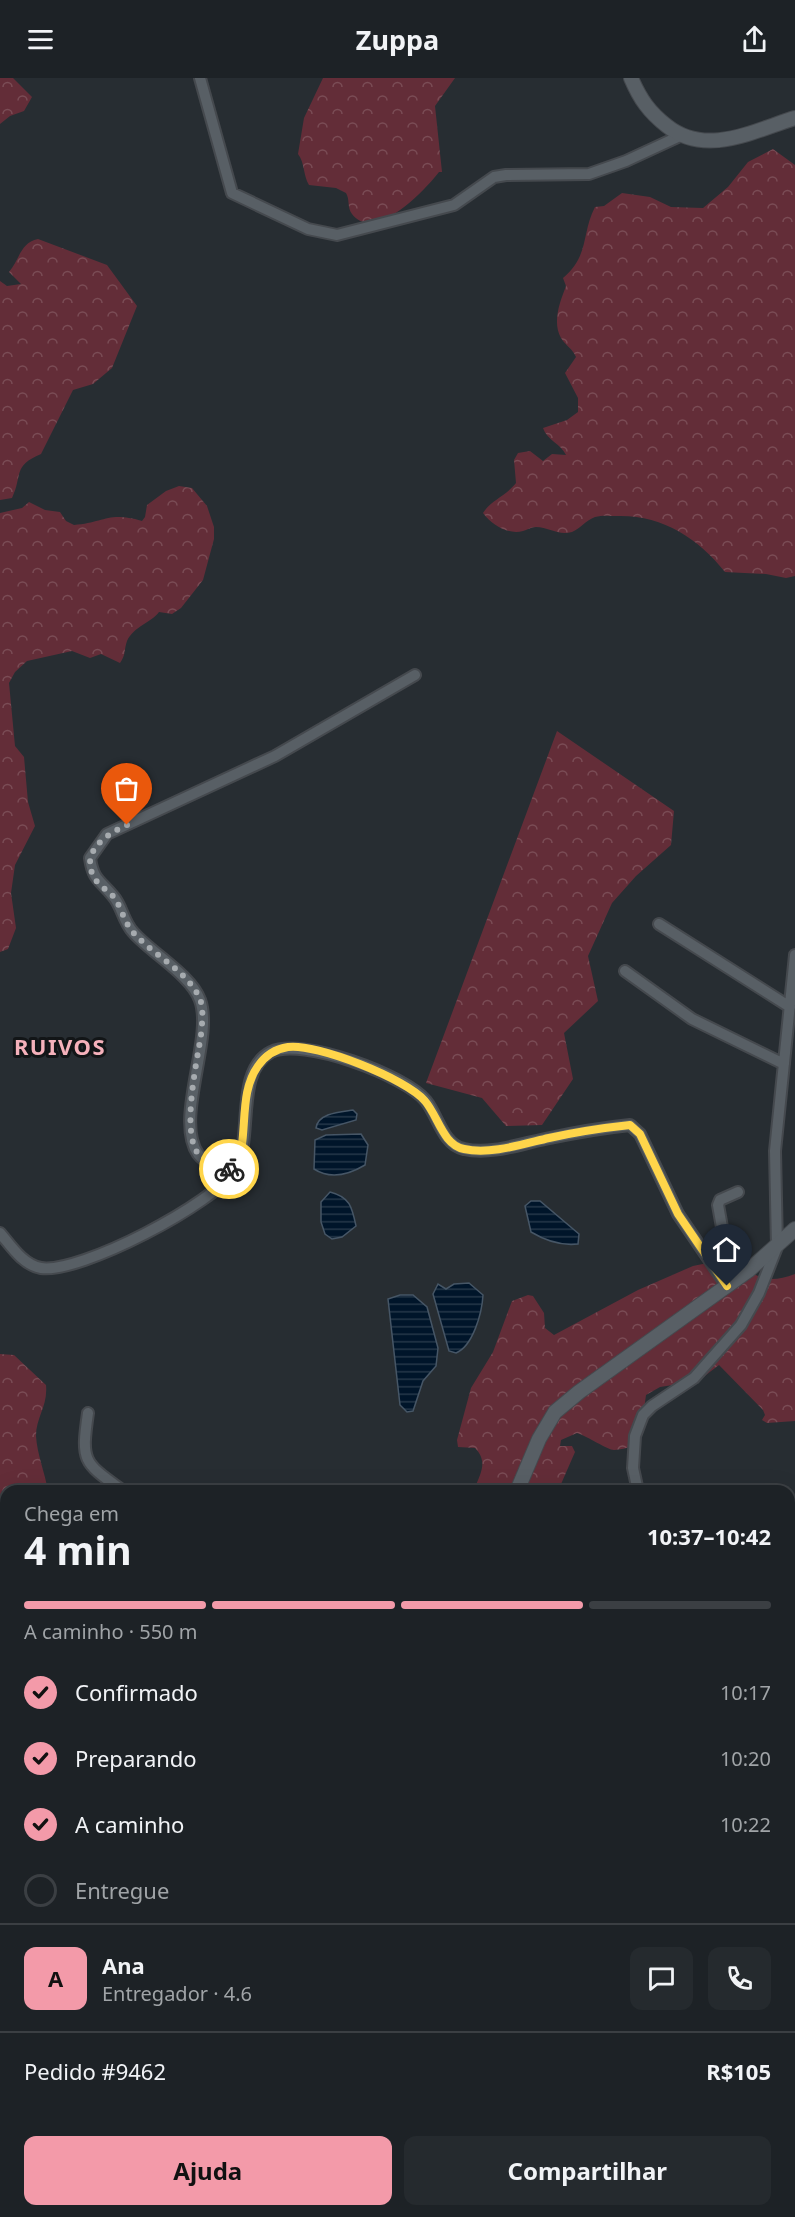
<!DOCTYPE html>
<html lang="pt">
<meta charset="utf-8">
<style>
body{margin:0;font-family:"Noto Sans",sans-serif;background:#252a2e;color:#f1f3f6;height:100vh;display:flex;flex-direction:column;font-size:22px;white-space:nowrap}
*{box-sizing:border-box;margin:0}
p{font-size:20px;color:#a0a4a7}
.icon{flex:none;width:33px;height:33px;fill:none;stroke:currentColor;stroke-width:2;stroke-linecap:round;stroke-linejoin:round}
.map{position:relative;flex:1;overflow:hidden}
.panel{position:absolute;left:0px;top:1407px;width:795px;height:732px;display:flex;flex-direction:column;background:#1d2226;border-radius:18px 18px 0 0;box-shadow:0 6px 24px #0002,0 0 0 2px #3b3f43}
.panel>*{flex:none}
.pin{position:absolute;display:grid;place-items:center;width:51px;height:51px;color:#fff;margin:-62px -26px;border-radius:50% 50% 50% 0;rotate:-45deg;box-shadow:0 0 6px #0007}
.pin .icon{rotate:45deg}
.courier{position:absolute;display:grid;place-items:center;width:60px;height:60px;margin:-30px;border:4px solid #ffd54a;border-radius:50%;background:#fff;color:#222;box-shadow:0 2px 8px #0007}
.summary em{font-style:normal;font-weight:700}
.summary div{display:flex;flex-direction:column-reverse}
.summary{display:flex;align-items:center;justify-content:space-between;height:102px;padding:0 24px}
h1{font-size:39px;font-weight:700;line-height:45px}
.bar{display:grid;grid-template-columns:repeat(4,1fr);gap:9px 6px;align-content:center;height:72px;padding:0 24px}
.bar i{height:8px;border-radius:4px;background:#3b3f43}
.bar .on{background:#f39aa9}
.bar p{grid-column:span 4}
.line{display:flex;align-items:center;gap:15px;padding:0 24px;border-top:2px solid #3b3f43}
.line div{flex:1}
.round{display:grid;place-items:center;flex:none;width:63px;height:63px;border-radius:12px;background:#252a2e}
ol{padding:0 24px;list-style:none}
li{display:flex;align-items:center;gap:18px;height:66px}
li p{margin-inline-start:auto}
li .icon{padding:6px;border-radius:50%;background:#f39aa9;color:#111;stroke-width:4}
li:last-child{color:#a0a4a7}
li i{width:33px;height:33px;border:3px solid #3b3f43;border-radius:50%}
.primary-button{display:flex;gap:12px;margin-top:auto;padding:12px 24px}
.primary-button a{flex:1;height:69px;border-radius:12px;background:#f39aa9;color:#111;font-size:24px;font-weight:700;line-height:69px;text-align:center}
.primary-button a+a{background:#252a2e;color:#f1f3f6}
header{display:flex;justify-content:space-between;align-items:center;height:78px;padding:0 24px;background:#1d2226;font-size:27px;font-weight:700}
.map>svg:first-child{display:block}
.forest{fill:url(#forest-crowns)}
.water{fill:url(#water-rules);stroke:#465666;stroke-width:1.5}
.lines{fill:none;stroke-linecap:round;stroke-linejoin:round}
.minor-casing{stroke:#45494e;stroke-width:14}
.tertiary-casing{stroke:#45494e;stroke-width:16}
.minor{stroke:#585f65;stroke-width:10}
.tertiary{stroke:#585f65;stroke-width:14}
.done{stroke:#a6abaf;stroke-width:6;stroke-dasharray:0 10.8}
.route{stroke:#ffd54a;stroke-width:8}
.labels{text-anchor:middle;stroke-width:6;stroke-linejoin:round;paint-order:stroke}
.district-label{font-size:22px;font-weight:bold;letter-spacing:1.5px;fill:#f5b1bb;stroke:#121517}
</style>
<header><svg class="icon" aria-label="menu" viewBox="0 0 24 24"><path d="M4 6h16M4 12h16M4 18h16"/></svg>Zuppa<svg class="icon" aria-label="share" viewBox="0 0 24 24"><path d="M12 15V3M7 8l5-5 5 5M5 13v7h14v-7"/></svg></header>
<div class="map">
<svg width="795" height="2139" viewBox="0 0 795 2139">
<defs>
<pattern id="forest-crowns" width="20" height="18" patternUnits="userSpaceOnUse" patternTransform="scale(1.5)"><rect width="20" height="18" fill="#632d38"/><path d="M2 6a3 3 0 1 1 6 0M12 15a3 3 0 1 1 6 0" fill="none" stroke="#7a4c55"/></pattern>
<pattern id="water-rules" width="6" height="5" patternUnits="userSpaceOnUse" patternTransform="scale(1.5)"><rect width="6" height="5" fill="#00152a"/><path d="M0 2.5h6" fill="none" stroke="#253749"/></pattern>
</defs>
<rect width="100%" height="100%" fill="#272d32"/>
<path class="forest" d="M0,0H13L32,19L24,33L10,38L0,46Z
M323,0H455L435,28L442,94H439C426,111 375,166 352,136C347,130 350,121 346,115L336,110L309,107C303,97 305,85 298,76L304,40Z
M773,71L795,87V498L786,500L766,496L725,494C698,460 662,437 618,438C611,438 602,437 595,439C586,442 580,451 572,454C558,458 549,449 536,449C531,449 527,452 523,453C508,457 492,447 483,435C491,422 506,418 516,405L514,382L518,375L530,373L543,383L552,376L566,377C561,366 547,362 543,350L567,342L578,334V320L565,295L576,279C573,271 565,267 561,260C552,244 560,224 566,208L563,200C590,177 581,156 595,129L604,128L622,115L650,119L671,129L703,130L728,109L748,84Z
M38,161L107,187L137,228L112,290L93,306L73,312L41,376C12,388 23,397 12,420L0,422V203L7,208L21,206L9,194C20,181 20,165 38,161Z
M179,408L192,410L207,428L214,449V461L203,502L181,530L172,536L159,534C151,545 134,548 127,563C124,571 126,577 120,585L101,576L90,580L72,573L27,583L15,594L9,605L15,668L24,679L28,724L35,748L15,787L11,815L16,850L8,871L0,874V435L22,430L29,424L45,432L60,434L66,443L74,447C104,445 108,433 142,443L145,439L147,427L166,413Z
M557,653L674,733L671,767L636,798L612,825L588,878L598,923L564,955L573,1001L542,1047L506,1048L482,1020L426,1005Z
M732,1180C755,1199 766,1207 795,1196V1343L767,1345L762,1342L765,1337L763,1332L719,1287L698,1303L660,1309L646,1317L639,1367C631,1368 622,1372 614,1372C608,1372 587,1358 577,1355L561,1362L560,1368H572L575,1374L558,1413H483L476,1407C482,1393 487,1382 475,1370L458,1369L457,1362L471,1310L493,1274L512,1223L528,1217L533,1218L544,1235L545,1250L554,1257L638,1212L693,1188Z
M0,1276L14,1277L46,1307C48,1328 36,1339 36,1358C37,1376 45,1395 48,1413H6V2133H386L383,2139H0Z
M513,2133H599L608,2139H508Z"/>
<path class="water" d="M353,1032L357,1036L356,1042L322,1052L316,1050C318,1035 340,1034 353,1032Z
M361,1056L368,1067L365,1087C350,1096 331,1102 314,1091L315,1062L326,1057Z
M330,1114C350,1119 352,1129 356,1148L342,1159L332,1161L325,1156L321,1144V1124Z
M531,1123H540L579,1156L578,1166C561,1168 546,1163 531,1154L525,1128Z
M469,1205L483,1217C482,1235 473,1268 456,1275L449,1273L433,1216L438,1206L446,1211L454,1206Z
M400,1217H413L427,1229L438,1270L436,1288L423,1303L413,1333L407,1334L400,1327L388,1221Z"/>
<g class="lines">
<g class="minor-casing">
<path id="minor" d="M200,0L232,115L308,151L337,157L454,127L494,99L506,97L589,96L626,83L680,58
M659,846L790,929
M625,893L692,941L784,986
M235,1093C223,1090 206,1087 198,1076C174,1041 214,960 200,922C191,897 150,874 133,854C123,843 122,828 113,818C100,802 93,802 90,780L107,756L275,678L415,597
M0,1155C11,1168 23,1187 41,1190C80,1196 215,1125 235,1092C254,1061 234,993 271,974C302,959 405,997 426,1023C438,1038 443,1067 464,1071C490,1077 520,1066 545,1061C573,1055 601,1050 630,1047L640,1056L678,1136L727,1208
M732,1205L718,1127L720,1122L738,1114
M88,1335C81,1384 83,1384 123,1413
M638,1413L633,1390L635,1358L643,1337L652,1328L694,1300L741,1247L759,1215L777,1169L775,1073L795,877
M789,1564L795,1569"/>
</g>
<g class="tertiary-casing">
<path id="tertiary" d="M631,0C640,21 649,34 667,48C706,79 753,53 795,40
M517,1413L539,1361L555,1334L579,1314L749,1192L795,1151
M176,2139L179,2133"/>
</g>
<use href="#minor" class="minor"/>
<use href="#tertiary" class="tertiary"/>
</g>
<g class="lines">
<path class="done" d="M127,747C104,757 76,777 98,805C102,810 108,812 112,817C121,827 123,842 132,853C151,876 187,892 200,921C204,931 202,946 201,957C197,984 180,1058 200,1078C208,1086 219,1088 229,1091"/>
<path class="route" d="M229,1091L235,1093C250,1060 237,1017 258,988C265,978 275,971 288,969C316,965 407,1001 425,1023C438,1038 443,1067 464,1071C490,1077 523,1066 549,1060C576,1054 602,1050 630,1047L640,1056L678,1136L727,1208"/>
</g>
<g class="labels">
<g class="district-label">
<text x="60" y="977">RUIVOS</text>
</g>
</g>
</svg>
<div class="pin" style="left:127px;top:747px;background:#ea580c"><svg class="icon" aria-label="bag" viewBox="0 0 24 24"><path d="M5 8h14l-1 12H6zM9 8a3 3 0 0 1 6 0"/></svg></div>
<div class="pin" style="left:727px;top:1208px;background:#1f2937"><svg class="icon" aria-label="home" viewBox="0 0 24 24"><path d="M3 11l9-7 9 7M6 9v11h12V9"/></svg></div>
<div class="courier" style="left:229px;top:1091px"><svg class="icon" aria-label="bike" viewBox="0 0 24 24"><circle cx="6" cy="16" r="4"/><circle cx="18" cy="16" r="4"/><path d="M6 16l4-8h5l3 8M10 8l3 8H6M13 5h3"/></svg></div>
<section class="panel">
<div class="summary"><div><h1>4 min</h1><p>Chega em</p></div><em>10:37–10:42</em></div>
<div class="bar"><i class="on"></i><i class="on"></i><i class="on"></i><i></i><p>A caminho · 550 m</p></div>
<ol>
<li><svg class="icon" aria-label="check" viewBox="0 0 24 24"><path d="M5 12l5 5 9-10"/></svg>Confirmado<p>10:17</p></li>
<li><svg class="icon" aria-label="check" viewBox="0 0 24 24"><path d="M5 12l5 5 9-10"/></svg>Preparando<p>10:20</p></li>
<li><svg class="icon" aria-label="check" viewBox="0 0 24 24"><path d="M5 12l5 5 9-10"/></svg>A caminho<p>10:22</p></li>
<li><i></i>Entregue</li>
</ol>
<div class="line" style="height:108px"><b class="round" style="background:#f39aa9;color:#111">A</b><div><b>Ana</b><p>Entregador · 4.6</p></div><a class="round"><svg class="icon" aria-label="chat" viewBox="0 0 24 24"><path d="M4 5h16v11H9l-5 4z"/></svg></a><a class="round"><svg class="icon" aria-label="phone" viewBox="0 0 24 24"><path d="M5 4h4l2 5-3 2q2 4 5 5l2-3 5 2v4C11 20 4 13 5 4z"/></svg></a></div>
<div class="line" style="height:78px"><div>Pedido #9462</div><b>R$105</b></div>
<div class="primary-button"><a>Ajuda</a><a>Compartilhar</a></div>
</section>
</div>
